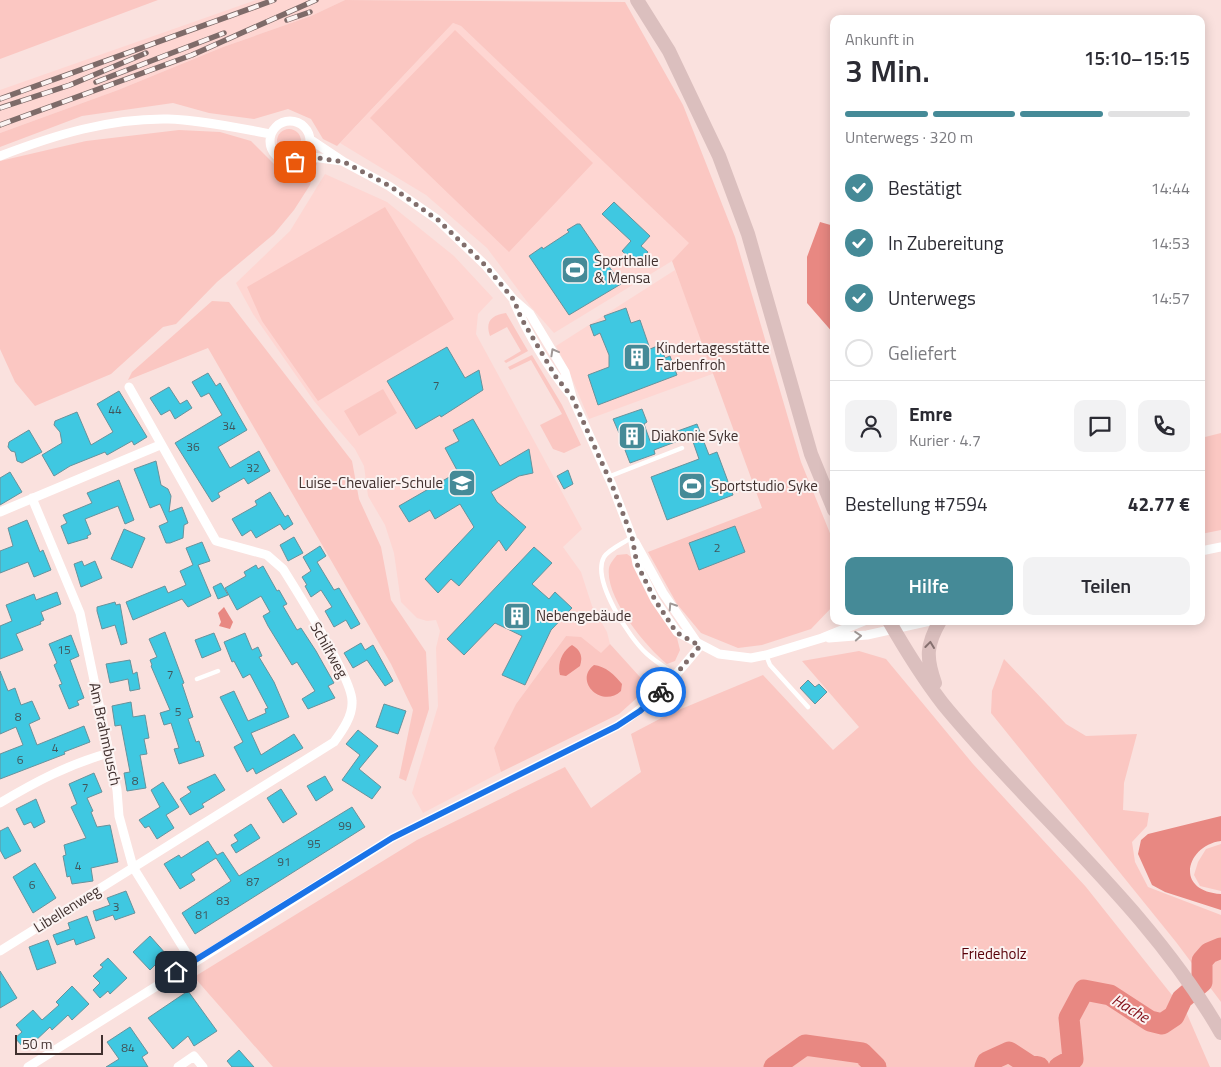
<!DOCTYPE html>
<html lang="de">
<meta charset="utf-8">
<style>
body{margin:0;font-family:"Titillium Web",sans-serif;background:#f2f2f3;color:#2b2b33;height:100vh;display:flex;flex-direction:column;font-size:19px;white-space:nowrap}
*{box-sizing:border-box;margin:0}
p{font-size:16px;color:#7c7c81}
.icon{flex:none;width:28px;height:28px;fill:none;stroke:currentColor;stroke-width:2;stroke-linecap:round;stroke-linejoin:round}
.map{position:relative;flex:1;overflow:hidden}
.details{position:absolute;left:830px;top:15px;width:375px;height:610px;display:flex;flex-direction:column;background:#fff;border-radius:10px;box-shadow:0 2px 12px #0003}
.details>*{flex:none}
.scale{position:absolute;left:15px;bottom:12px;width:88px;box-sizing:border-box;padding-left:5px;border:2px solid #40302e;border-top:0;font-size:14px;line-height:18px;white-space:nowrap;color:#40302e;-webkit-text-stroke:4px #fbf3f2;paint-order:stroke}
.pin{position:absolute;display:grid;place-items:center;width:42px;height:42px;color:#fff;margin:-21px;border-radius:10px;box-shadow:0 2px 8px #0006}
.courier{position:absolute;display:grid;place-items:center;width:50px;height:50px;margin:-25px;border:4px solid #1a73e8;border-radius:50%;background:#fff;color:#222;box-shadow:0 1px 6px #0007}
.head em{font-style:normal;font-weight:600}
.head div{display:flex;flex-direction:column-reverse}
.head{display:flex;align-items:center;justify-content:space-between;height:85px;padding:0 15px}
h1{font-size:32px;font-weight:600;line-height:38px}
.bar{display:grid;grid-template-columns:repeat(4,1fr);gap:8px 5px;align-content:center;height:60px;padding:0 15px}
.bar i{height:6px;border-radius:4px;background:#e1e1e2}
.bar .on{background:#458a97}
.bar p{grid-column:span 4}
.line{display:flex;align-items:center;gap:12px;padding:0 15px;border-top:1px solid #e1e1e2}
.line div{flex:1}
.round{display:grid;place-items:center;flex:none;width:52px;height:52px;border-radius:10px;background:#f2f2f3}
ol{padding:0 15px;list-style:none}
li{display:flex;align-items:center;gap:15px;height:55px}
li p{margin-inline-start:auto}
li .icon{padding:5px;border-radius:50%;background:#458a97;color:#fff;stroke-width:4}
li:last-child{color:#7c7c81}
li i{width:28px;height:28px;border:2px solid #e1e1e2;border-radius:50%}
.button{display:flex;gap:10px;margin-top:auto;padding:10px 15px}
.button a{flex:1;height:58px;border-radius:10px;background:#458a97;color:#fff;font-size:20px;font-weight:600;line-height:58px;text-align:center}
.button a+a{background:#f2f2f3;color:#2b2b33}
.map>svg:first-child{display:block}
.built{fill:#fed6d2}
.green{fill:#fbc7c2}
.water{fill:#e88882}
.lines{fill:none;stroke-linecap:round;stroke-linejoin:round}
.river{stroke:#e88882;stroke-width:21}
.building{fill:#3fc8e1;stroke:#68929b}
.lane{stroke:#fff;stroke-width:4.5}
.street{stroke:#fff;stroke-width:9}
.secondary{stroke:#dbbfbe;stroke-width:14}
.rail-casing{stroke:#7e6b69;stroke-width:5.5}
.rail{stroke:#fbf3f2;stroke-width:4;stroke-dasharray:11;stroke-linecap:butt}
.oneway{stroke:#a09896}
.oneway2{stroke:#86706f}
.done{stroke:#816e6c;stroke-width:5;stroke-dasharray:0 9}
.route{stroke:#1a73e8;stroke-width:6}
.labels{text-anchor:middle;stroke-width:4;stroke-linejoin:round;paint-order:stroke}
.number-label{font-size:12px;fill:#40565b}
.poi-label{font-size:15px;fill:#40302e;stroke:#fbf3f2;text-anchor:start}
.street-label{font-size:15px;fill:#40302e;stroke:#fbf3f2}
.park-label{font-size:15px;fill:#580008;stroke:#fbf3f2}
.water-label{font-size:16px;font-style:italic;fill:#840f19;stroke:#fbf3f2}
</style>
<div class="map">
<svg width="1221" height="1067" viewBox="0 0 1221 1067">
<rect width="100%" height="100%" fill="#fae1de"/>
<path class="built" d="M256,0H345L311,16L223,47L118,90L0,133V90Z
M453,23L461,26L690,243L672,261L554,333L531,307L487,248L426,195L340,143Z
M325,174L387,202L454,256L493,298L478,314L476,334L582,529L563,547L581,572L592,606L607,632L610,644L601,654L595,648L566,636L516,704L494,748L501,772L423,813L412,793L438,706L436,648L440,631L436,620L427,621L417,618L401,602L394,553L385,525L368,496L364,466L355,449L314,401L253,314L236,283L290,231Z
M675,270L715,373L589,419L568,369L556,346Z"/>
<path class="green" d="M0,0H158L0,59Z
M345,0L625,2L683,105L735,237L801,462L834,543V605L811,629L762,645L738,648L701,633L677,604L648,552L762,508L672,261L689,243L461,26L453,23L337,146L323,139L311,119L288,109L254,119L209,113L173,103L82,116L0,147V133L118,90L223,47L311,16Z
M455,30L593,163L509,252L370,118Z
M277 141a12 12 0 1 1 24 0a12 12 0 1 1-24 0Z
M179,130L220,132L251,141L274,164L287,170L317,163L310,185L294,210L274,234L217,282L176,324L163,327L111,374L35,406L15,382L0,349V161L86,141Z
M385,207L454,319L318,401L262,321L247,287Z
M212,301L229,302L352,461L359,499L381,547L391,600L426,652L429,709L406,781L399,778L413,710L391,664L208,348L128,380L132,372Z
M506,313L528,351L506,363L504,361L521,351L507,327L490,336C485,322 491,315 506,313Z
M532,355L562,405L581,445L564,453L553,449L540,425L562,414L531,360L510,370L508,367Z
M383,389L397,413L359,436L344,411Z
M1221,433V530L1201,534V438Z
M627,554L631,557L657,609L677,638L680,650L675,661L667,664C645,646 605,597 609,568C610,563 614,559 617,555Z
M566,636L581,637L601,653L610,644L649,687L619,714L501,772L494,748L516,704Z
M859,651L886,659L973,764L1086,887L1187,1014L1210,1067H273L194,977L417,840L565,767L591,808L641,772L631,734L669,714L763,675L833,750L859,727L802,661Z
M1004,659L1066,724L1086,736L1137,734L1124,783L1123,810L1149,813L1147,826L1132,842L1135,862L1148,887L1221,915V1002L1176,942L991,713L992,691Z
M1221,844V891L1200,886L1194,875L1198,862L1206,849Z"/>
<path class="water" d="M820,222L834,226V334L807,303V257Z
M224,607L233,622L230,629L219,626L221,622L218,613Z
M572,645C581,650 583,657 580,666L566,676L560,675C557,664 562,651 572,645Z
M594,665C605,666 615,675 622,684L621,691C602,709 573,681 594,665Z
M1221,816V841C1187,845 1173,891 1221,894V910L1165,892L1152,885L1138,854L1141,840L1148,834Z"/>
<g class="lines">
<path class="river" d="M774,1067L805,1045L862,1053L876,1067
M985,1067L987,1062L1009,1052L1029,1065L1039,1067
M1059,1067L1073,1059L1069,1018L1084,990L1110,995L1150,1021L1162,1024L1174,1016L1182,999L1202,982V961L1209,953L1221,948"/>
</g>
<path class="building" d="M614,202L650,236L641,246L648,252L637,265L622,251L631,241L602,214Z
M577,224H580L621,284L569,315L529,256L542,247L543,249L569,232L567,230Z
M626,308L631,323L640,320L650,349L660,345L665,358L670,356L677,375L598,405L588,375L609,367V355L600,333L594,336L590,325L606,320L604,316Z
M447,347L465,378L479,370L483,390L441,417L440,415L416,429L387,381Z
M208,373L216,386L220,383L247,430L218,447L230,468L259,451L270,471L248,484L244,478L218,493L220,497L212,502L175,443L222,415L209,393L201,397L192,382Z
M169,387L180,404L187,400L192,408L175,419L170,410L161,415L150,398Z
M119,391L147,437L134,445L132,441L107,455L105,452L70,466L54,476L42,455L62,443L60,432L54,425L55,421L77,412L91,445L113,432L97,404Z
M642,409L647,422L644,424L650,441L697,424L709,455L717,452L733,495L667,520L651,477L699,459L691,436L654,450L655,454L630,463L625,450L628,448L622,432L619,433L613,419Z
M473,419L500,466L529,449L533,473L519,476L491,492L497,502L526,527L506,551L499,540L459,586L451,579L438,593L425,579L474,527L460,504L435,519L430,510L409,522L399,506L458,472L445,448L459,441L453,430Z
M29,430L42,452L22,463L17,461L15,452L11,451L8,447L9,442Z
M156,461L161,485L168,489L171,496L169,512L182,507L188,523L184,525L183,538L170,543H166L159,526L168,522L160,504L150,508L134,469Z
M568,470L573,484L564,489L557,476Z
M10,472L22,492L0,505V478Z
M119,480L134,520L125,524L118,506L85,519L91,534L87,536L88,538L68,544L61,526L67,523L63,515L92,503L87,493Z
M270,492L285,517L288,515L293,524L284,530L280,524L256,538L251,530L242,536L232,519L257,505L255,501Z
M27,520L40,552L43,550L51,570L34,577L28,562L0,573V551L13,546L8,528Z
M735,526L745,552L699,570L689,543Z
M124,529L145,538L132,568L111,559Z
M294,537L303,553L288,561L280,545Z
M202,542L210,561L198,565L211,596L188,607L182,599L133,620L126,602L165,586L168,593L186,585L180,571L193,565L186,548Z
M320,546L326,556L317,562L334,590L339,588L360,624L351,629L346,620L334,627L325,611L332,607L321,590L311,597L305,586L307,585L302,577L311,571L303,557Z
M534,547L552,563L532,584L549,599L555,592L572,608L551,630L525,685L502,675L522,636L495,623L464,655L447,639Z
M82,561L84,566L95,561L102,578L81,587L74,564Z
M256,565L258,569L263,566L277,591L279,590L287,604L283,606L297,630L301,628L316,651L334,683L328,686L335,698L308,709L302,699L315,691L297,662L292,665L268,626L263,616L270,612L261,596L237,610L225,588L246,576L244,572Z
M221,583L228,595L218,599L213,587Z
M57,592L61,604L41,612L44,620L40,622L41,624L16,634L23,650L0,659V626L12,621L6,605L34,594L36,600Z
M115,602L116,605L120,604L127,643L121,645L115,625L102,629L97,611V607Z
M165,632L184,683L182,684L193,717L188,719L196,742L199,741L204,756L179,764L174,749L179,748L171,723L164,725L160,713L170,710L151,666L152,665L150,660L157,657L149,639Z
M214,633L221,650L202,658L195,640Z
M245,633L252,650L258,647L262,656L259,657L274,682L289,717L251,733L261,755L294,734L303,748L256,774L253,768L247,772L234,747L243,742L220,697L234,691L248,721L266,713L265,709L268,708L250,674L243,678L234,661L232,662L224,642Z
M71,635L79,656L70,660L84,698L77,701L79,705L69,709L59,685L62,684L54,665L57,663L49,644Z
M361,643L365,650L373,645L393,681L385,686L367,660L353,668L344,653Z
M130,660L133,674L137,672L140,689L130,691L128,679L110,683L106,664Z
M0,671L8,691L15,688L21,705L32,701L40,719L29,724L37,745L84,726L90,742L64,752L65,754L0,779V754L23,745L16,727L0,734Z
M808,680L815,687L819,684L827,692L815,704L800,688Z
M131,702L133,717L145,715L149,738L144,739L147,754L140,755L146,788L127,791L124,773L130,772L121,725L115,726L112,706Z
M384,704L406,711L398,734L376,727Z
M358,730L378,746L359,769L381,787L372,799L342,780L360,755L346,744Z
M94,773L102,792L87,798L93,811L91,812L97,827L110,825L118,862L91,868L93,881L72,884L70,876L67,877L63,856L66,855L64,845L86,838L71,807L77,804L69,784Z
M215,774L225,790L202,804L204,807L190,815L180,799L191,792L187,787Z
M325,776L333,790L316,801L307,786Z
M163,782L179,807L166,815L174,828L157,839L149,826L145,828L139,820L160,807L151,790Z
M281,789L297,814L283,823L267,798Z
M36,799L45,822L34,828L31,822L24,825L16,809Z
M352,807L365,827L195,934L182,913L231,881L216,858L191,874L195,880L180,889L164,864L179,855L181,858L208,841L217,855L223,852L239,876Z
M251,824L260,838L236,853L231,845L238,841L234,835Z
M8,827L21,851L5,859L0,850V831Z
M35,863L56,898L33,913L13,877Z
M126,891L135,913L115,920L113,915L96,921L93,911L110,905L107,898Z
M87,916L95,938L76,945L74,939L57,945L53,935L70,929L68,923Z
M150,936L166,954L150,970L133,952Z
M48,940L56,963L37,970L29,947Z
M108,958L127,978L110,994L108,991L100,998L93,990L100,983L93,976L103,967L100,965Z
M0,971L17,998L0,1008Z
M72,986L89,1004L72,1020L68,1015L52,1030L50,1027L33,1043L30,1040L23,1047L15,1038L22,1032L16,1025L33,1010L42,1020L59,1005L56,1002Z
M188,991L217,1031L194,1046L188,1036L173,1049L148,1018Z
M130,1027L148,1053L142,1057L148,1067H106L119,1059L107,1042Z
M239,1050L254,1067H232L227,1061Z"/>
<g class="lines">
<path class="lane" d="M608,477L682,448
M632,537C624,543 609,549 604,557C591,580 630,639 647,654C656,662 666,668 676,675
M766,655L770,665L808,707
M197,679L218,671"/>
<path class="street" d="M270 141a20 20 0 1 1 40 0a20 20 0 1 1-40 0Z
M311,140L344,162L389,186L438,220L485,265L514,300L530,314L565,372L572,397L612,485L632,537L637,564L655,600L677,632L719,654L751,658L766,655L822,638L864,621
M0,156C55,135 109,118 168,119C202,120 237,128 271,134
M305,156L342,161
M514,302C528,334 547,366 569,393
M32,498L80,613L117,790L119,816L133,867L192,962
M0,512L160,445
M635,542L663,593L696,641
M1201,551L1221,547
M829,638L867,635L930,621
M0,803C35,782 69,764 109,753
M0,951L334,742C342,731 353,716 352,701C352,678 298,593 283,569L267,555L216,541L129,387
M28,1067L392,838L617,726C651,704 675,677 700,646
M178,1067L194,1056L203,1067"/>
<path class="secondary" d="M637,0L669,51L719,156L748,234L811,454L834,510
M889,621C905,649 923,678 943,704C1034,815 1149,907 1221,1033
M935,683C926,658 926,645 940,621"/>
<g class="rail-casing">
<path id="rail" d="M287,20L310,12
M96,82L224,33
M0,99L274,0
M0,108L70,85L146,53
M0,125L192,55L316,0"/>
</g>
<use href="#rail" class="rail"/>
</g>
<defs><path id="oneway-chevron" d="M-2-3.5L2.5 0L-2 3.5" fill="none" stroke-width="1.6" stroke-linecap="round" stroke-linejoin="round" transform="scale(1.25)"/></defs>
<g class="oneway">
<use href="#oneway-chevron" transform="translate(554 352) rotate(-119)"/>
<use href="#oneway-chevron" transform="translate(672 606) rotate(-123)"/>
<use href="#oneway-chevron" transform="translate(858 636) rotate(-4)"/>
</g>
<use class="oneway2" href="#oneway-chevron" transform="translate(930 645) rotate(-83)"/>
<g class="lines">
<path class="done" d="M295,162L305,156L344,162L390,186L438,220L485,265L514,300L521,318L556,377L572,397L612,485L632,537L637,564L655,600L676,632L700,646L661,692"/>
<path class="route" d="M176,972L392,838L617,726L640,711L661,692"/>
</g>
<defs>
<g id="stadium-square" transform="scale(1.4375)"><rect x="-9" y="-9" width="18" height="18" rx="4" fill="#458a97" stroke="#fbf3f2"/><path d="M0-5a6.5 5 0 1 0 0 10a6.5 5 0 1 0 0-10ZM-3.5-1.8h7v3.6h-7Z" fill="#fff"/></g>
<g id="building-square" transform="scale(1.4375)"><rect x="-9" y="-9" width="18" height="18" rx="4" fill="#458a97" stroke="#fbf3f2"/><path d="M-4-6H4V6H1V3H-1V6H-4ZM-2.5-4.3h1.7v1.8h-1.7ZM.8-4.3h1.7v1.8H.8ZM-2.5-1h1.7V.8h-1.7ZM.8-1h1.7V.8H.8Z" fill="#fff"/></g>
<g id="school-square" transform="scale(1.4375)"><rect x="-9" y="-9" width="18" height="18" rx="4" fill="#458a97" stroke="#fbf3f2"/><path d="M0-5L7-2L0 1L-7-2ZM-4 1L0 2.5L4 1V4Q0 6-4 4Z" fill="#fff"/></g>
</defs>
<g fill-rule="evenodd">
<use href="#stadium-square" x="575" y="270"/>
<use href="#building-square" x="637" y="357"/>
<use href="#building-square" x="632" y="436"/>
<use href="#school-square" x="462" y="483"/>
<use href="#stadium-square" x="692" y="486"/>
<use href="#building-square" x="517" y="616"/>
</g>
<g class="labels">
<g class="number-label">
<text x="436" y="390">7</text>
<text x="115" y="414">44</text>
<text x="229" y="430">34</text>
<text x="193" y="451">36</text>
<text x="253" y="472">32</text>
<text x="717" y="552">2</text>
<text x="64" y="654">15</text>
<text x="170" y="679">7</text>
<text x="178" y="716">5</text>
<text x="18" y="721">8</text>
<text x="55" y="752">4</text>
<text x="20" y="764">6</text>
<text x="135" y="785">8</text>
<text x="85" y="792">7</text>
<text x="345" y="830">99</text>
<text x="314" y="848">95</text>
<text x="284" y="866">91</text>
<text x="78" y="870">4</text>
<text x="253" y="886">87</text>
<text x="32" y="889">6</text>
<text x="223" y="905">83</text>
<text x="116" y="911">3</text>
<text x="202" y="919">81</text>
<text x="128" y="1052">84</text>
</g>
<g class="poi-label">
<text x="594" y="266">Sporthalle<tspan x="594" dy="17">&amp; Mensa</tspan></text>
<text x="656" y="353">Kindertagesstätte<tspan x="656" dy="17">Farbenfroh</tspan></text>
<text x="651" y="441">Diakonie Syke</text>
<text x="443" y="488" text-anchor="end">Luise-Chevalier-Schule</text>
<text x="711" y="491">Sportstudio Syke</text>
<text x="536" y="621">Nebengebäude</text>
</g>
<g class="street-label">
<text transform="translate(329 650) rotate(61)" y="5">Schilfweg</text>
<text transform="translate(105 734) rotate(78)" y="5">Am Brahmbusch</text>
<text transform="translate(67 909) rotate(-32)" y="5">Libellenweg</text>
</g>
<g class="park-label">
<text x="994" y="959">Friedeholz</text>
</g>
<g class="water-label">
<text transform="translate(1131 1008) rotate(31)" y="6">Hache</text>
</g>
</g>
</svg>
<div class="scale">50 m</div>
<div class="pin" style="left:295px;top:162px;background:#ea580c"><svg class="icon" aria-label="bag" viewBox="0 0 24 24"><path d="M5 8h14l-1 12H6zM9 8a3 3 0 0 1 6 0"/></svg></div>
<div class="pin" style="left:176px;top:972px;background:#1f2937"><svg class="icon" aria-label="home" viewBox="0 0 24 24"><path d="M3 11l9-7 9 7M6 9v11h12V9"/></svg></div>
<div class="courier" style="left:661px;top:692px"><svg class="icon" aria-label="bike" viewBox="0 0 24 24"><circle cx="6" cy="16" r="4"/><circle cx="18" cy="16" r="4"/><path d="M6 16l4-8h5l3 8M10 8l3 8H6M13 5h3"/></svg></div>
<section class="details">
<div class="head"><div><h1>3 Min.</h1><p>Ankunft in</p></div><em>15:10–15:15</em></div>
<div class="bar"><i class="on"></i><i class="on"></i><i class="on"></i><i></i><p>Unterwegs · 320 m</p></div>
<ol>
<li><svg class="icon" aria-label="check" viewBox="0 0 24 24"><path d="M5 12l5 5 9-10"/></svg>Bestätigt<p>14:44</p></li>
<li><svg class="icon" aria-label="check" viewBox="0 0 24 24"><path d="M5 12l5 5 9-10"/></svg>In Zubereitung<p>14:53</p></li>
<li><svg class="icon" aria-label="check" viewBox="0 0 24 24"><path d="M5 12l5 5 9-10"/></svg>Unterwegs<p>14:57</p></li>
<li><i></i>Geliefert</li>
</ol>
<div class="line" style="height:90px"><a class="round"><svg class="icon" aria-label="person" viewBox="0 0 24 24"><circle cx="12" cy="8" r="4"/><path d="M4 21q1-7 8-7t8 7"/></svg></a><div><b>Emre</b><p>Kurier · 4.7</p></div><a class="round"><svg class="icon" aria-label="chat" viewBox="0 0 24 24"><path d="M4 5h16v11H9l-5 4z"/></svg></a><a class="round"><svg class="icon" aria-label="phone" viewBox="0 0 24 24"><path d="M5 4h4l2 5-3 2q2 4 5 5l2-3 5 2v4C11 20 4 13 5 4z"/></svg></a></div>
<div class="line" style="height:65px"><div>Bestellung #7594</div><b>42.77 €</b></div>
<div class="button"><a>Hilfe</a><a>Teilen</a></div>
</section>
</div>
